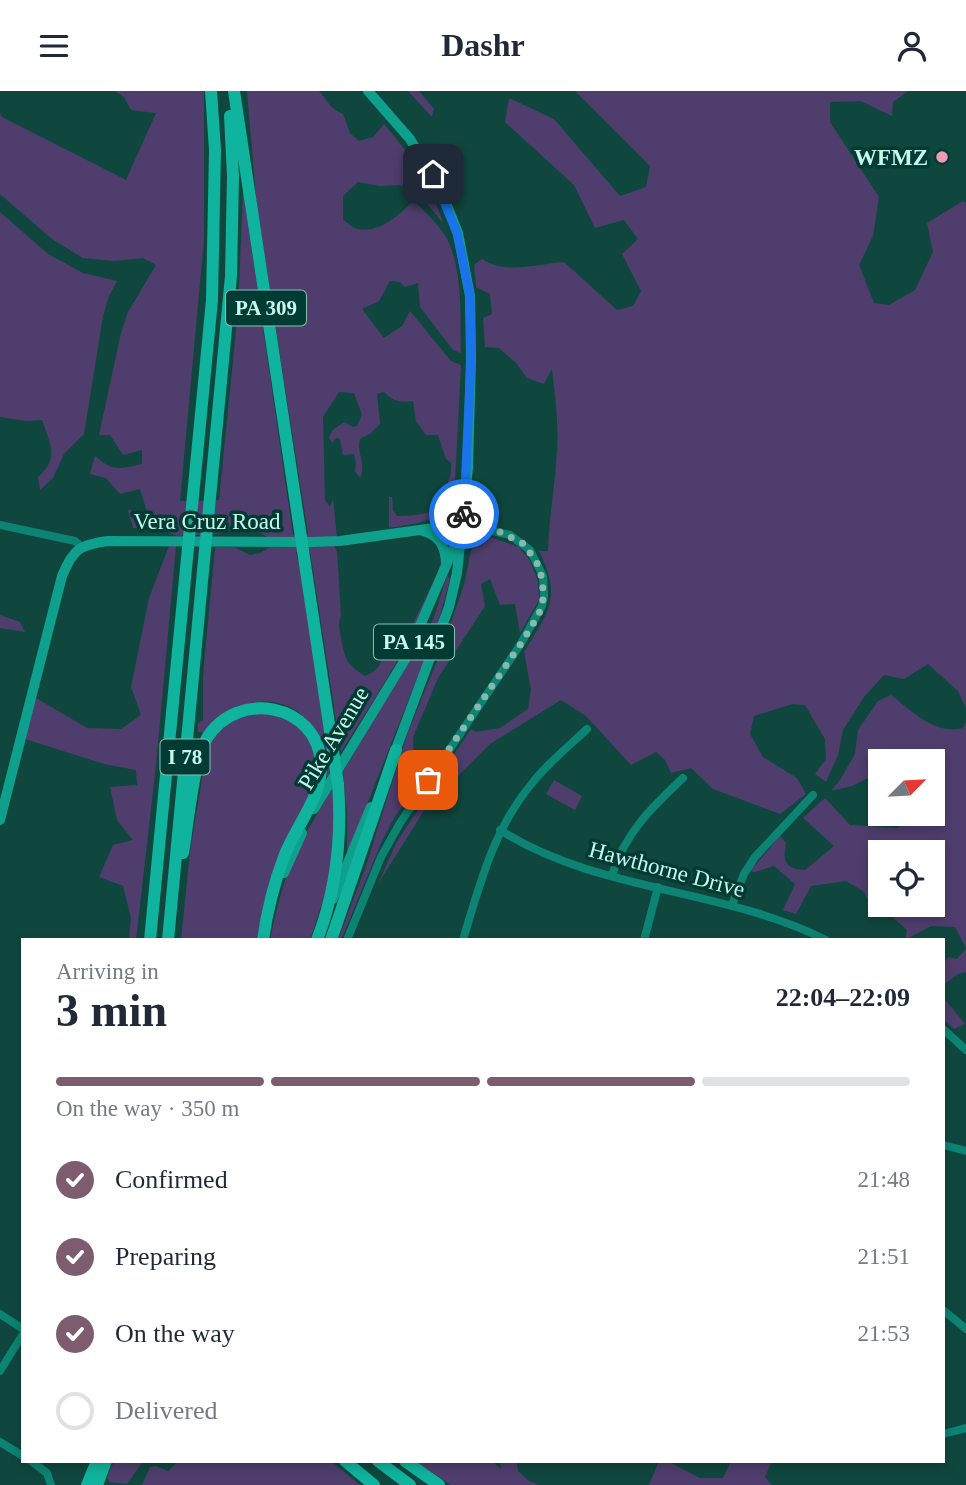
<!DOCTYPE html>
<meta charset="utf-8">
<style>
body{margin:0;font-family:Georgia,serif;background:#f6f6f7;color:#1f2937;height:100vh;display:flex;flex-direction:column;font-size:26px;white-space:nowrap}
*{box-sizing:border-box;margin:0}
p{font-size:23px;color:#747a83}
.icon{flex:none;width:38px;height:38px;fill:none;stroke:currentColor;stroke-width:2;stroke-linecap:round;stroke-linejoin:round}
.map{position:relative;flex:1;overflow:hidden}
.panel{position:absolute;left:21px;top:847px;width:924px;height:525px;display:flex;flex-direction:column;background:#fff;border-radius:0px;box-shadow:0 4px 10px #0003}
.panel>*{flex:none}
.needle{width:46px;rotate:66deg}
.controls{position:absolute;left:868px;top:658px;display:grid;gap:14px}
.controls a{display:grid;place-items:center;width:77px;height:77px;border-radius:0px;background:#fff;box-shadow:0 4px 10px #0003;font-size:35px}
.pin{position:absolute;display:grid;place-items:center;width:60px;height:60px;color:#fff;margin:-30px;border-radius:14px;box-shadow:0 4px 10px #0006}
.courier{position:absolute;display:grid;place-items:center;width:70px;height:70px;margin:-35px;border:5px solid #1a73e8;border-radius:50%;background:#fff;color:#222;box-shadow:0 2px 9px #0007}
.overview em{font-style:normal;font-weight:600}
.overview div{display:flex;flex-direction:column-reverse}
.overview{display:flex;align-items:center;justify-content:space-between;height:119px;padding:0 35px}
h1{font-size:46px;font-weight:600;line-height:52px}
.bar{display:grid;grid-template-columns:repeat(4,1fr);gap:10px 7px;align-content:center;height:84px;padding:0 35px}
.bar i{height:9px;border-radius:5px;background:#e0e1e3}
.bar .active{background:#7d5c6f}
.bar p{grid-column:span 4}
ol{padding:0 35px;list-style:none}
li{display:flex;align-items:center;gap:21px;height:77px}
li p{margin-inline-start:auto}
li .icon{padding:7px;border-radius:50%;background:#7d5c6f;color:#fff;stroke-width:4}
li:last-child{color:#747a83}
li i{width:38px;height:38px;border:4px solid #e0e1e3;border-radius:50%}
header{display:flex;justify-content:space-between;align-items:center;height:91px;padding:0 35px;background:#fff;font-size:32px;font-weight:600}
.map>svg:first-child{display:block}
.green{fill:#4f3e6d;fill-rule:evenodd}
.lines{fill:none;stroke-linecap:round;stroke-linejoin:round}
.minor{stroke:#0c8373;stroke-width:8}
.major{stroke:#0ea08d;stroke-width:10}
.highway{stroke:#10b39e;stroke-width:12}
.done{stroke:#87b9ae;stroke-width:7;stroke-dasharray:0 12.6}
.route{stroke:#1a73e8;stroke-width:9}
.poi-dot{fill:#f09ab4;stroke:#003c34;stroke-width:2.5}
.labels{text-anchor:middle;stroke-width:7;stroke-linejoin:round;paint-order:stroke}
.shield{fill:#003c34;stroke:#8cbeb4;stroke-width:2}
.shield-label{font-size:21px;font-weight:bold;fill:#c8f6eb}
.poi-label{font-size:23px;font-weight:bold;fill:#c8f6eb;stroke:#003c34;text-anchor:end}
.street-label{font-size:23px;fill:#c8f6eb;stroke:#003c34}
</style>
<header><svg class="icon" aria-label="menu" viewBox="0 0 24 24"><path d="M4 6h16M4 12h16M4 18h16"/></svg>Dashr<svg class="icon" aria-label="person" viewBox="0 0 24 24"><circle cx="12" cy="8" r="4"/><path d="M4 21q1-7 8-7t8 7"/></svg></header>
<div class="map">
<svg width="966" height="1394" viewBox="0 0 966 1394">
<rect width="100%" height="100%" fill="#0f473e"/>
<path class="green" d="M115,0H204V148L180,410L219,409L238,220L243,99L293,444L308,443L257,117L247,0H319C328,10 329,17 343,23L350,42L359,50L373,46L384,33C409,62 432,95 443,132L414,97L398,94L380,95L358,91L343,105V129C347,131 353,137 357,138C380,143 400,123 414,109C425,122 442,136 449,152C463,185 460,227 461,262L453,259L420,216L418,192L405,196L400,191L390,190L379,210L362,218L384,247L402,235L410,220L451,270L461,274L454,409C439,431 414,433 389,437V406H392L393,419L397,425C413,425 441,424 446,405C447,401 446,397 447,394C450,385 452,381 451,372L446,368L438,344H426L416,330L413,310C400,312 393,310 384,301L377,303L380,333L371,342L360,348C356,362 367,373 360,387L355,380L356,372L354,363L343,364L340,348L336,347L332,352L329,346L333,339L344,331L353,336L357,335L362,324L354,302L339,301L323,326L325,409L330,416L333,409L337,446H267L254,438L241,437L217,443L177,445L160,438L133,437L128,419L147,421L140,398L120,403L106,387L90,383L95,365C113,381 120,378 142,373V359L123,364L110,344H99L121,242L128,221L156,174L143,167L114,170L83,167L52,148L0,103V22L2,26L126,89L156,22L131,19L124,6Z
M408,0H419L434,18L432,26Z
M575,0H908L893,11L892,25L861,10L830,11V31L879,106L873,145L859,174L874,212L889,214L915,199L933,161L927,132L963,110L966,112V617L958,600L928,573L904,588L884,584L864,606L843,639L838,664L826,691L815,683L826,668L825,648L805,614L792,613L754,625L750,643L763,666L797,687L806,703L780,723L713,698L691,677L671,682L665,669L656,661L631,674L586,625L561,609L490,653L425,718L378,793L396,752L471,638L476,641L500,637L528,618L531,599L524,561C549,520 562,507 539,460H548C549,427 555,394 557,361C559,333 555,305 552,278L544,293L527,287L516,272L499,257L485,256L483,227L492,223L490,203L476,196L474,174L482,168C506,184 537,173 564,171L617,219L633,215L641,200L622,163L638,148L624,129L595,137L574,94L505,31L509,7L554,28L620,105L646,96L650,75Z
M0,121L48,163L83,182L117,190L109,205L103,225L84,343L64,363L53,387L40,399L38,386C60,367 50,353 42,329L26,330L0,326Z
M425,446L440,455C451,496 365,622 341,661L310,460L296,461L302,487L323,624L335,719L334,753L327,797L310,849H270C277,815 285,783 300,752C305,742 328,708 328,702C328,683 325,656 315,640C288,595 230,606 204,644L202,641H198V633L203,629V585L215,456H234L250,464L260,462L270,456L334,455L337,460L341,525C337,534 340,539 341,548C346,570 346,573 365,585C383,577 383,570 377,553L381,545L390,547L396,559V568L440,477L441,464L439,458L437,454Z
M490,446L519,456L529,468L538,490L539,509L520,542L515,513L500,514L490,488L481,493L485,515L438,587L413,646L414,667L418,674L431,662L437,667L394,727L382,750L341,849H338L366,775L408,641L440,563L464,494L471,460L475,453Z
M169,455H176L156,674L136,849H129L131,827L123,795L99,786L113,754L133,749L117,729L110,696L137,694L136,679L104,673L25,648L36,607L87,637L121,638L141,624L131,596L149,507Z
M447,485L450,488L435,542L347,764V721L343,681L433,529Z
M0,524L20,531L25,541L0,537Z
M891,604C913,621 935,644 963,637L966,631V857L955,836L931,835L905,849L907,839L883,818L873,819L863,800L846,790L811,795L796,823L783,819L795,793L774,775L755,781L750,780L780,745L786,752C782,771 786,778 805,779L834,755L803,727L825,707L850,734L898,737L919,723H933V670H880V681L852,695L831,700L840,689L855,663L858,639L878,610ZM880,761H933V814H880Z
M266,621L296,633L312,654L316,674L312,697L283,756L261,828L257,849H181L190,761L206,664L214,645L231,629Z
M554,689L582,705L575,719L546,703Z
M966,858V881L958,883L943,894V873L948,866L957,868Z
M943,906L965,933L954,938L943,928Z
M114,1370H143L127,1393L109,1391L107,1387Z
M178,1370H331L360,1394H142L150,1376L156,1375L168,1380Z
M415,1370H492L501,1378L500,1370H517L518,1380L529,1390L539,1394H451Z
M659,1370H667L700,1387H723L731,1370H772L765,1386L772,1394H649Z"/>
<g class="lines">
<path class="minor" d="M0,434L75,450L81,455
M500,739C597,801 723,797 826,849
M612,784C625,742 652,716 683,687
M732,814L744,783L755,766L813,704
M347,849L381,766L400,732L520,554L542,515L544,505L543,485L530,459L510,444L463,433
M463,849C480,792 494,737 533,691C549,671 569,655 587,638
M644,849L658,796
M943,938L966,959
M943,1054L966,1060
M943,1219L966,1238
M0,1223L23,1238
M0,1280L23,1243
M943,1343L966,1337
M0,1351L23,1365
M31,1370L47,1382L51,1394"/>
<path class="major" d="M368,0L410,48L442,102L458,142L470,205L471,267L468,377L457,482L449,516L393,666
M423,440C440,445 445,455 446,472
M314,718L406,567L457,449
M0,729L62,485C73,458 79,454 108,450L311,451L340,450L463,433
M284,782L302,742
M333,808L371,716"/>
<path class="highway" d="M234,0L338,693C342,745 336,800 317,849
M183,762C188,733 193,671 207,647C237,598 317,612 321,672C323,705 295,736 284,766C274,792 267,821 263,849
M150,849L212,209L215,59L211,0
M168,849L231,185L233,85L230,25
M331,849L396,659
M345,1370L374,1394
M378,1370L410,1394
M405,1370L439,1394
M87,1394L97,1370
M97,1394L106,1370"/>
</g>
<g class="lines">
<path class="done" d="M428,689L520,554L539,523L544,505L540,477L524,453L498,440L463,433L464,423"/>
<path class="route" d="M433,83L457,142L470,205L471,267L464,423"/>
</g>
<circle class="poi-dot" cx="942" cy="66" r="7"/>
<g class="labels">
<g class="shield">
<rect x="226" y="199.5" width="80" height="35" rx="5"/>
<rect x="374" y="533.5" width="80" height="35" rx="5"/>
<rect x="160.5" y="648.5" width="49" height="35" rx="5"/>
</g>
<g class="shield-label">
<text x="266" y="224">PA 309</text>
<text x="414" y="558">PA 145</text>
<text x="185" y="673">I 78</text>
</g>
<g class="poi-label">
<text x="928" y="74">WFMZ</text>
</g>
<g class="street-label">
<text x="207" y="438">Vera Cruz Road</text>
<text transform="translate(333 647) rotate(-59)" y="8">Pike Avenue</text>
<text transform="translate(667 778) rotate(15)" y="8">Hawthorne Drive</text>
</g>
</g>
</svg>
<div class="controls">
<a><svg class="needle" viewBox="-14 -14 28 28"><path d="M0-13l5 13h-10z" fill="#e53935"/><path d="M0 13l5-13h-10z" fill="#747a83"/></svg></a>
<a><svg class="icon" aria-label="locate" viewBox="0 0 24 24"><circle cx="12" cy="12" r="6"/><path d="M12 2v4M12 18v4M2 12h4M18 12h4"/></svg></a>
</div>
<div class="pin" style="left:428px;top:689px;background:#ea580c"><svg class="icon" aria-label="bag" viewBox="0 0 24 24"><path d="M5 8h14l-1 12H6zM9 8a3 3 0 0 1 6 0"/></svg></div>
<div class="pin" style="left:433px;top:83px;background:#1f2937"><svg class="icon" aria-label="home" viewBox="0 0 24 24"><path d="M3 11l9-7 9 7M6 9v11h12V9"/></svg></div>
<div class="courier" style="left:464px;top:423px"><svg class="icon" aria-label="bike" viewBox="0 0 24 24"><circle cx="6" cy="16" r="4"/><circle cx="18" cy="16" r="4"/><path d="M6 16l4-8h5l3 8M10 8l3 8H6M13 5h3"/></svg></div>
<section class="panel">
<div class="overview"><div><h1>3 min</h1><p>Arriving in</p></div><em>22:04–22:09</em></div>
<div class="bar"><i class="active"></i><i class="active"></i><i class="active"></i><i></i><p>On the way · 350 m</p></div>
<ol>
<li><svg class="icon" aria-label="check" viewBox="0 0 24 24"><path d="M5 12l5 5 9-10"/></svg>Confirmed<p>21:48</p></li>
<li><svg class="icon" aria-label="check" viewBox="0 0 24 24"><path d="M5 12l5 5 9-10"/></svg>Preparing<p>21:51</p></li>
<li><svg class="icon" aria-label="check" viewBox="0 0 24 24"><path d="M5 12l5 5 9-10"/></svg>On the way<p>21:53</p></li>
<li><i></i>Delivered</li>
</ol>
</section>
</div>
